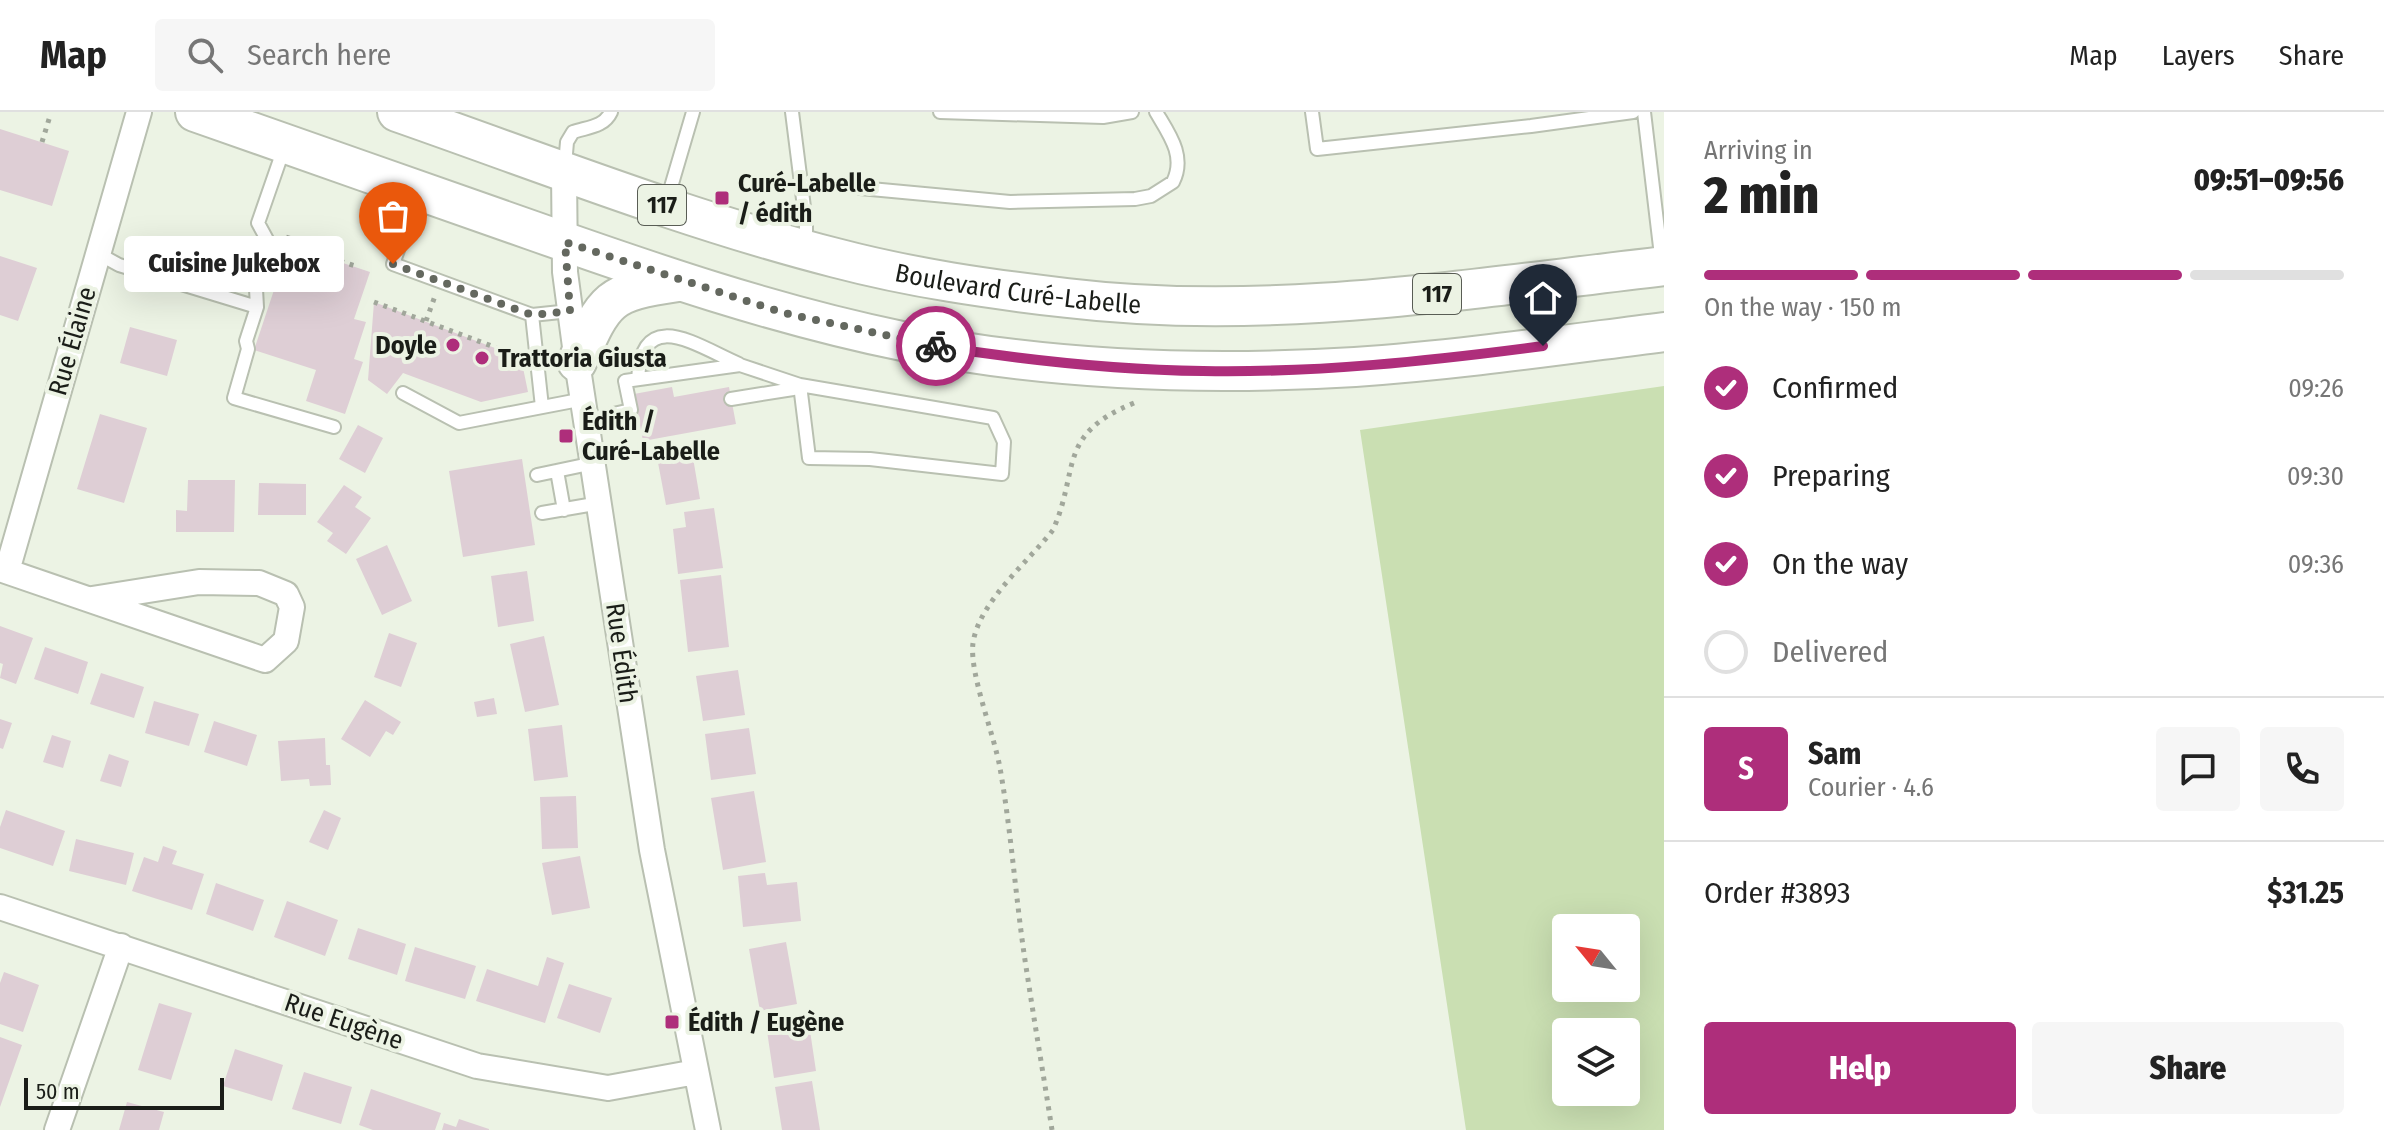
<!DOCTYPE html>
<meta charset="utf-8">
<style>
body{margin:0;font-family:"Fira Sans Condensed",sans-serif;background:#f6f6f6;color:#222;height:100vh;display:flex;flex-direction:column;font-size:30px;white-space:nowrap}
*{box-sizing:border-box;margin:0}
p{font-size:26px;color:#767676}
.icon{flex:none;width:44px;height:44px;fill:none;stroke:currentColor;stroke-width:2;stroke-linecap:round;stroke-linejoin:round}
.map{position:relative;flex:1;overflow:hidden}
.side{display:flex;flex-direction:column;background:#fff;width:720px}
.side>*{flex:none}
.needle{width:52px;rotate:300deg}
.fabs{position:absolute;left:1552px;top:802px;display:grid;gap:16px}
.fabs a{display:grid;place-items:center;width:88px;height:88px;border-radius:8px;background:#fff;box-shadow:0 8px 32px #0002;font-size:40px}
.scale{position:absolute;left:24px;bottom:20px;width:200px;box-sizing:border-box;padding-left:8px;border:4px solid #1a1d18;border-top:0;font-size:22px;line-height:28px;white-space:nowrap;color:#1a1d18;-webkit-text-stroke:6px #ecf3e4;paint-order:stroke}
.pin{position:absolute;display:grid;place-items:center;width:68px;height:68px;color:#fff;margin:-82px -34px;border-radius:50% 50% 50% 0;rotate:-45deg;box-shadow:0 0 8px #0007}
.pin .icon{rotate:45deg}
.courier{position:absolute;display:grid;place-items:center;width:80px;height:80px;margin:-40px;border:6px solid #ae2e7b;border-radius:50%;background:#fff;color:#222;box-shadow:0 2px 10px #0007}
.bubble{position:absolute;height:56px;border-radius:8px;background:#fff;box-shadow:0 8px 32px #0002;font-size:26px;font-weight:800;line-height:56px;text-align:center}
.summary em{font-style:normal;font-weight:800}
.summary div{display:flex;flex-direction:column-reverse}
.summary{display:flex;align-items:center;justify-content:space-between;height:136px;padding:0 40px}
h1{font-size:52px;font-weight:800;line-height:60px}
.bar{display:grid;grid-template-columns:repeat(4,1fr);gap:12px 8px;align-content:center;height:96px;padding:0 40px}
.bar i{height:10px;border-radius:6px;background:#e0e0e0}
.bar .on{background:#ae2e7b}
.bar p{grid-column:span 4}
.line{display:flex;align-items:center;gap:20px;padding:0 40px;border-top:2px solid #e0e0e0}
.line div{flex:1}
.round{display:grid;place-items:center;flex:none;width:84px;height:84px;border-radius:8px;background:#f6f6f6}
ol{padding:0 40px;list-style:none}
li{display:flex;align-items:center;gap:24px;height:88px}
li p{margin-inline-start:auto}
li .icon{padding:8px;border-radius:50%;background:#ae2e7b;color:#fff;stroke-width:4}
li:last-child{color:#767676}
li i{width:44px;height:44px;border:4px solid #e0e0e0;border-radius:50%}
.button{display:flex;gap:16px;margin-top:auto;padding:16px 40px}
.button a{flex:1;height:92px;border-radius:8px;background:#ae2e7b;color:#fff;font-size:32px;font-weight:800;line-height:92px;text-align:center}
.button a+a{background:#f6f6f6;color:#222}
header{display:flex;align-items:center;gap:48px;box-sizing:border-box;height:112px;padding:0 40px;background:#fff;border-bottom:2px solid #e0e0e0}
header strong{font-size:38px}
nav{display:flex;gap:44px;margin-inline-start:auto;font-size:28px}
.search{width:560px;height:72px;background:#f6f6f6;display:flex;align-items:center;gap:20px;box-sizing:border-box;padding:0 28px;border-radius:8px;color:#767676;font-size:30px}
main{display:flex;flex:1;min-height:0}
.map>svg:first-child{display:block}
.green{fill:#cadfb2;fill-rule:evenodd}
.building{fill:#deced5}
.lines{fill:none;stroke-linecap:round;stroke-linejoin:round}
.lane-casing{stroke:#b9c0b1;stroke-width:16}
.street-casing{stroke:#b9c0b1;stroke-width:28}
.primary-casing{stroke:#b9c0b1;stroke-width:42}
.path{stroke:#a1a79b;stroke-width:5;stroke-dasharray:4 6;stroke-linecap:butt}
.lane{stroke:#fff;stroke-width:12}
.street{stroke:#fff;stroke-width:24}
.primary{stroke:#fff;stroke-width:38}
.done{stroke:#64685f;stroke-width:8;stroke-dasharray:0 14.4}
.route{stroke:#ae2e7b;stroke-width:10}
.poi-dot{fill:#ae2e7b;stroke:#ecf3e4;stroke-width:3}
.labels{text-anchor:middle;stroke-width:8;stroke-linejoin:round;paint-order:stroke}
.shield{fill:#ecf3e4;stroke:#595d55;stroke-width:2}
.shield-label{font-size:24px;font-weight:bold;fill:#1a1d18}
.poi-label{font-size:26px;font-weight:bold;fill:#1a1d18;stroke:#ecf3e4;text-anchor:start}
.street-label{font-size:26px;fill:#1a1d18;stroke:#ecf3e4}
</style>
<header>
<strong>Map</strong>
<div class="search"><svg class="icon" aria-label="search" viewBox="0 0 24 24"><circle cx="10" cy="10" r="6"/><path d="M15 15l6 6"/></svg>Search here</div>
<nav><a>Map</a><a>Layers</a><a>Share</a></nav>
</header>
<main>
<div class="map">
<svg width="1664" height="1018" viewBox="0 0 1664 1018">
<rect width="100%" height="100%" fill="#ecf3e4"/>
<path class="green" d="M1664,274V1018H1466L1360,318ZM1566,816H1626V876H1566ZM1566,920H1626V980H1566Z"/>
<path class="building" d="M0,17L69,39L52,94L0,78Z
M289,133L370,160L354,207L366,210L354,247L363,250L345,302L306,289L316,258L254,238Z
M0,144L37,156L18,209L0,203Z
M374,190L521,246L528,280L481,290L403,261L387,282L368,268Z
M130,215L177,228L167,264L120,251Z
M672,275L674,285L729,275L736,312L643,329L634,282Z
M100,302L147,316L124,391L77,377Z
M358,313L383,326L365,361L339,347Z
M691,334L700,387L666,393L656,340Z
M522,347L535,433L463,445L449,359Z
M188,368H235L234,420H176V398L187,399Z
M259,371L306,372V403H258Z
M344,373L362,385L355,395L371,406L346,442L327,429L333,421L317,410Z
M714,396L723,456L678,462L673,417L686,415L684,400Z
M387,433L412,489L382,503L356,447Z
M527,459L534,509L498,515L491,464Z
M721,463L729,535L688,540L680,468Z
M0,514L33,526L16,572L0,566L3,552L0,551Z
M389,521L417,531L401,575L374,565Z
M544,524L559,593L525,600L510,532Z
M45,535L88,550L78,582L34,567Z
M738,558L745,603L703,609L696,564Z
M101,561L144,575L134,606L90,592Z
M494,586L497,602L477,605L474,590Z
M365,588L401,610L393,623L386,619L370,645L341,627Z
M154,589L199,602L189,634L145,621Z
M0,607L12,611L3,637L0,636Z
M214,609L257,623L247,654L204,640Z
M562,613L568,665L534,669L528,617Z
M749,616L756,662L711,668L705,622Z
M52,623L71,629L63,656L43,650Z
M325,626L326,653H330L331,673L310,674L309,667L281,669L278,629Z
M109,642L129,649L121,675L100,669Z
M754,679L766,750L723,758L711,686Z
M576,684L578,736L542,737L540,685Z
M6,698L65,719L53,754L0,736V715Z
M324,698L341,706L328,738L309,730Z
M76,727L134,741L126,773L69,759Z
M163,734L177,739L172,752L204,762L192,798L132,779L144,745L158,750Z
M580,744L590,796L552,803L542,751Z
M765,761L767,773L797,770L801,809L743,815L738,764Z
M216,771L264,788L253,819L206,802Z
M287,789L338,808L325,844L274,825Z
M358,816L406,832L397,863L348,847Z
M786,830L797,892L760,899L749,837Z
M415,835L476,854L465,887L405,869Z
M547,845L564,851L545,911L476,889L487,857L538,874Z
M4,860L39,873L23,920L0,912V871Z
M569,872L612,886L600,921L557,906Z
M159,891L192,901L171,968L138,958Z
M809,912L816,959L774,966L767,919Z
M0,925L22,933L0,995Z
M235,937L283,953L272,989L223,974Z
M304,960L352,975L341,1012L292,997Z
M812,969L820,1018H782L775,975Z
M371,977L441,1001L435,1018H373L359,1013Z
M127,990L164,1000L159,1018H119Z
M459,1007L489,1017V1018H442L444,1011L456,1015Z"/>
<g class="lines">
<g class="lane-casing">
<path id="lane" d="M792,0L806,111V132
M940,0L1103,5L1132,0
M1312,0L1317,37L1531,14L1633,0
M1644,0L1662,152
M284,36L258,111L270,133L256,177L257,195L246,229L248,237L234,286L334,315
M565,53L567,30L573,20C588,15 604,15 611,0
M860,76L1010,90L1135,87L1151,84L1173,70C1186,44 1169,22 1156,0
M418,82L393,152L532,203L570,199
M666,92L693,0
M97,141L119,153L257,195
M532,203L542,295
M638,267C642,193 697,234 739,252
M403,281L459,311L584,287
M587,308L631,298L625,269L740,253L800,273L993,306L1004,330L1002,362L870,347L809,346L800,273L793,277L731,287
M557,359L564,398
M537,363L594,351
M542,401L600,391"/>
</g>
<g class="street-casing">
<path id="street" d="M564,60L565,160L577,250L652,738L708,1018
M0,457L265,548L286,529L292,495L286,482L259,471L199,470L92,487
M7,459L139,0
M0,795L477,954L608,976L696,960
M57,1018L121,834"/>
</g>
<g class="primary-casing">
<g id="primary">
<path d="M195,0C307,40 419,78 531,118C653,161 775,203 902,229C1050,259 1205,264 1355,255C1458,248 1561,233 1664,220"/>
<path id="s1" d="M397,0C543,51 687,108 836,146C912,166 989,177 1067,186C1267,210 1466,177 1664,154"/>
<path d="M577,250C605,186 608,180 678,170"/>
</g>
</g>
<path class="path" d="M42,30L50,4
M286,125L294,128L306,138L358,155
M374,190L521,245
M426,209L435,184
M1052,1018C1044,966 1035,914 1027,861C1016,793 1012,724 1000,656C994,622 969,561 973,531C979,490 1028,450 1053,418C1080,357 1056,323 1134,291"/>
<use href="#lane" class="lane"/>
<use href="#street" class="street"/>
<use href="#primary" class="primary"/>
</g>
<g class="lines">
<path class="done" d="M393,152L532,203L570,199L565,130L784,201L936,234"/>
<path class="route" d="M936,234C1024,248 1113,258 1203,259C1317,261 1430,249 1543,234"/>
</g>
<g class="poi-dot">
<rect x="714" y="78" width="16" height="16" rx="4"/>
<circle cx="453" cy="233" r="8"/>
<circle cx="482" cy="246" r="8"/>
<rect x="558" y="316" width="16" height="16" rx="4"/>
<rect x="664" y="902" width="16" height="16" rx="4"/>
</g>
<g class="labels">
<g class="shield">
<rect x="638" y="73" width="48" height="40" rx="6"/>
<rect x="1413" y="162" width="48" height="40" rx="6"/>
</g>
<g class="shield-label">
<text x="662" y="101">117</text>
<text x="1437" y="190">117</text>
</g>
<g class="poi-label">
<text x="738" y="80">Curé-Labelle<tspan x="738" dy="30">/ édith</tspan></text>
<text x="437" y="242" text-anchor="end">Doyle</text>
<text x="498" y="255">Trattoria Giusta</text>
<text x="582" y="318">Édith /<tspan x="582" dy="30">Curé-Labelle</tspan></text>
<text x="688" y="919">Édith / Eugène</text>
</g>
<g class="street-label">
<text dy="9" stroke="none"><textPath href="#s1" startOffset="648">Boulevard Curé-Labelle</textPath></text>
<text transform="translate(72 229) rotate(-74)" y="9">Rue Élaine</text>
<text transform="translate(622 541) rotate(82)" y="9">Rue Édith</text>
<text transform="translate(344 909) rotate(19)" y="9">Rue Eugène</text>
</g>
</g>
</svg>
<div class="fabs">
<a><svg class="needle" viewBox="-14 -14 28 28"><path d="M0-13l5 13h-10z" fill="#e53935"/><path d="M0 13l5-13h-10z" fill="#767676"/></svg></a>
<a><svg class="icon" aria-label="layers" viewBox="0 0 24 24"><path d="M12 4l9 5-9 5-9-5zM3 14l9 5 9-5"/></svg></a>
</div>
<div class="scale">50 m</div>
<div class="pin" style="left:393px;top:152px;background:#ea580c"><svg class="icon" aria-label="bag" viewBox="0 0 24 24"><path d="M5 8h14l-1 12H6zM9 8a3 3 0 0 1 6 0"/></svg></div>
<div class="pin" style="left:1543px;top:234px;background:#1f2937"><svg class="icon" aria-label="home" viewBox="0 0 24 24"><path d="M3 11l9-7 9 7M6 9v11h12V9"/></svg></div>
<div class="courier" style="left:936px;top:234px"><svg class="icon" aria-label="bike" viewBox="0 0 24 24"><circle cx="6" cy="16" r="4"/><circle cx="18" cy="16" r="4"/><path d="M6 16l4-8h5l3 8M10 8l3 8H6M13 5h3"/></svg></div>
<div class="bubble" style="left:124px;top:124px;width:220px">Cuisine Jukebox</div>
</div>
<section class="side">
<div class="summary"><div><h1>2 min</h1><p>Arriving in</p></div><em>09:51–09:56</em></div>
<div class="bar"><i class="on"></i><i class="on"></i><i class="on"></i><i></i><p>On the way · 150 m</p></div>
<ol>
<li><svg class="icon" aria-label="check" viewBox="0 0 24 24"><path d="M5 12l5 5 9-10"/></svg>Confirmed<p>09:26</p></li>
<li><svg class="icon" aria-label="check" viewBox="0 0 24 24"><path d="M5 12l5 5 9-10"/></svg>Preparing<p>09:30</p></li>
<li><svg class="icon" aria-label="check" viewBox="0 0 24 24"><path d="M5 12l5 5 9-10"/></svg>On the way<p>09:36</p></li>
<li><i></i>Delivered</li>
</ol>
<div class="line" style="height:144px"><b class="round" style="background:#ae2e7b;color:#fff">S</b><div><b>Sam</b><p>Courier · 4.6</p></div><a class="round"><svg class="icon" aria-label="chat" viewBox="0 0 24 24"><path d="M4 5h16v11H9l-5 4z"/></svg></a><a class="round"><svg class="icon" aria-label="phone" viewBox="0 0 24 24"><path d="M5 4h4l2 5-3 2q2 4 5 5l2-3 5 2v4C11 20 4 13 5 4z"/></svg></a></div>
<div class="line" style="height:104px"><div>Order #3893</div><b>$31.25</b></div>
<div class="button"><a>Help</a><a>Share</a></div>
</section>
</main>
